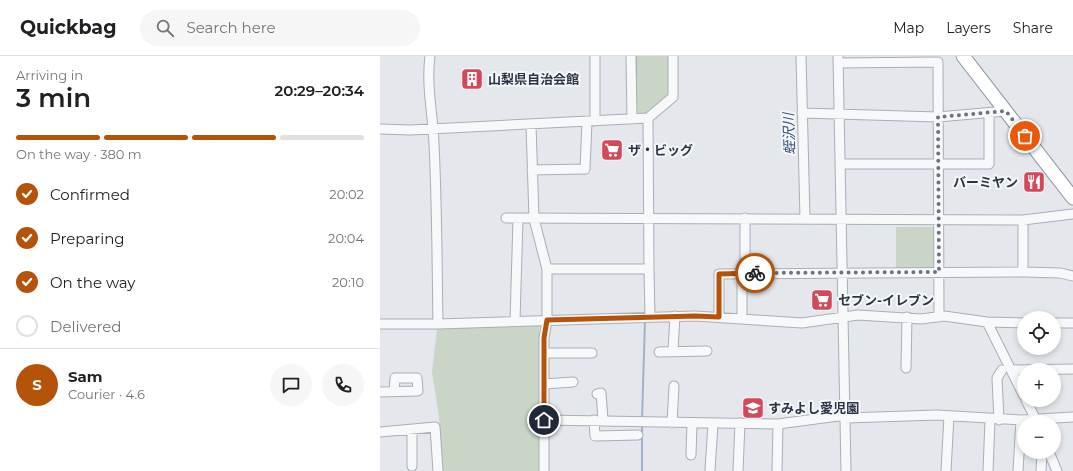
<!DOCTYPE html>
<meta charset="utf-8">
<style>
body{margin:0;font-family:Montserrat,"Noto Sans JP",sans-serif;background:#f6f6f6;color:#202124;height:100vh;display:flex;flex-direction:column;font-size:15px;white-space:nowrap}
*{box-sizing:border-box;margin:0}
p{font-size:13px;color:#757577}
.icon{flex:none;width:22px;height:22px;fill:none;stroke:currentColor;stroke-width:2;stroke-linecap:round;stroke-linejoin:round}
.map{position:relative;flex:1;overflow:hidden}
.details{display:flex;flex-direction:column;background:#fff;width:380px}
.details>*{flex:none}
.controls{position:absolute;left:637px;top:255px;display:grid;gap:8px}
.controls a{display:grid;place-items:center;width:44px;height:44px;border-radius:50%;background:#fff;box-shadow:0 2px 6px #0003;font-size:20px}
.pin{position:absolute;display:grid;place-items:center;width:34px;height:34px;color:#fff;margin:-17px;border:2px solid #fff;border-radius:50%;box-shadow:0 1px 4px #0007}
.courier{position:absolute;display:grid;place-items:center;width:40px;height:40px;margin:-20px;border:3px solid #b45309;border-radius:50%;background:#fff;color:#222;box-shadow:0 1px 5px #0007}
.overview em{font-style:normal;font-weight:600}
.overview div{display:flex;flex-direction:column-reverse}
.overview{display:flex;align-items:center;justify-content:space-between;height:68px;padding:0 16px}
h1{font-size:26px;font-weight:600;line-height:30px}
.bar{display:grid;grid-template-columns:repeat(4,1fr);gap:6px 4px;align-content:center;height:48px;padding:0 16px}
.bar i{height:5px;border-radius:3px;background:#e0e0e0}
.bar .selected{background:#b45309}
.bar p{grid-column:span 4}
.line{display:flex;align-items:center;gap:10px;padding:0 16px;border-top:1px solid #e0e0e0}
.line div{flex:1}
.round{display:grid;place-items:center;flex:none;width:42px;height:42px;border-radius:21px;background:#f6f6f6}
ol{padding:0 16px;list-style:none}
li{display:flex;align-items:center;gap:12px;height:44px}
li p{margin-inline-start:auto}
li .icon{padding:4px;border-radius:50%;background:#b45309;color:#fff;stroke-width:4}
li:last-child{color:#757577}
li i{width:22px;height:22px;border:2px solid #e0e0e0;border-radius:50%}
header{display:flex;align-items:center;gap:24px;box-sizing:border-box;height:56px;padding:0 20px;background:#fff;border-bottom:1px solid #e0e0e0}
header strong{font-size:19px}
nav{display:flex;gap:22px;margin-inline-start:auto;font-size:14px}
.search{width:280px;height:36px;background:#f6f6f6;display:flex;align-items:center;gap:10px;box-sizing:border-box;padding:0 14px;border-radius:22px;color:#757577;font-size:15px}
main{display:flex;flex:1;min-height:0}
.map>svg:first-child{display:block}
.green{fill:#c9d6c5}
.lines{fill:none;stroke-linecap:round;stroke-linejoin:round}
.stream{stroke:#9fb4cc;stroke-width:2}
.minor-casing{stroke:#a9aeb7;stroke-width:11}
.highway-casing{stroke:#8b94a3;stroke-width:15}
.minor{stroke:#f7f8fa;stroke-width:9}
.highway{stroke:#fff;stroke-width:13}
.done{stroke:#6c737f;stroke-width:4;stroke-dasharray:0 7.2}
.route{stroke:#b45309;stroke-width:5}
.labels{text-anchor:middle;stroke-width:4;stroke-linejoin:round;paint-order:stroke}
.poi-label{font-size:13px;font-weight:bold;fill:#2b3445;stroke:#f4f6f9;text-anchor:start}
.water-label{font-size:14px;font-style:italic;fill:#34527a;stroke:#f4f6f9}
</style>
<header>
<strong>Quickbag</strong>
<div class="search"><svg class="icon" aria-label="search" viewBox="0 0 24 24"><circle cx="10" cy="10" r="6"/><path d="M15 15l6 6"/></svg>Search here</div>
<nav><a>Map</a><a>Layers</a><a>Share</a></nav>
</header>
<main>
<section class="details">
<div class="overview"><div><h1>3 min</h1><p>Arriving in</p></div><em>20:29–20:34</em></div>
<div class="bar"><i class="selected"></i><i class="selected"></i><i class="selected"></i><i></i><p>On the way · 380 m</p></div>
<ol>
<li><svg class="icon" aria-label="check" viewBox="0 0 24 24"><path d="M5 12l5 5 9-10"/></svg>Confirmed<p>20:02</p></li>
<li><svg class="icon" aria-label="check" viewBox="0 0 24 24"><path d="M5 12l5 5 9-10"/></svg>Preparing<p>20:04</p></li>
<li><svg class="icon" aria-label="check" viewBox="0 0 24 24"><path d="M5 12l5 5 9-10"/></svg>On the way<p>20:10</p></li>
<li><i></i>Delivered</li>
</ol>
<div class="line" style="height:72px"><b class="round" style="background:#b45309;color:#fff">S</b><div><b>Sam</b><p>Courier · 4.6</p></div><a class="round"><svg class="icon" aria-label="chat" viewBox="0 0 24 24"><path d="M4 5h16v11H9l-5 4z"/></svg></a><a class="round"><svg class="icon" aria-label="phone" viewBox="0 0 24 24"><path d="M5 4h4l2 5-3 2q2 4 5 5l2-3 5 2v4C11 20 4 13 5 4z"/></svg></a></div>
</section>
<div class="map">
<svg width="693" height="415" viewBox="0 0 693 415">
<rect width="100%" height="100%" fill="#e4e7ec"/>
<path class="green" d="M257,0H289L288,40L264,60L258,59L257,54Z
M516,171H552L555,173V210L552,212H516Z
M159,269V415H62L59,361L52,316L57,273Z"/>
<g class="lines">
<path class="stream" d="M256,0V21
M262,364L265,264
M262,368V415"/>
<g class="minor-casing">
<path id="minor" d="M50,0C46,30 53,58 54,88C57,148 57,208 58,268
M215,0V65
M251,0L252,63
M421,0L425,162
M458,0L466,415
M458,7L558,6L559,261
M422,57L558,61L626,55
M151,68L154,163L167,213V264L164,282V415
M0,73L30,74L268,62L293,41V0
M460,108H609V58
M152,114L205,113L207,66
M126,162L643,164L693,158
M167,213H269L268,62
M269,213L270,261
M643,216V164
M365,217V162
M339,261V218L643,216L680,217L693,220
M362,263V217
M135,265L138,163
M607,266L644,340
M674,267H693
M0,268H58L315,260L422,267L478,259L541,263L564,260L607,266L644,267
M293,295L295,260
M279,296L327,295
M164,297H212
M526,312L527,261
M631,314L693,313
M164,328L193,326
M0,336L38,335L37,322H15L14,335
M217,338L221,337L223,364
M646,344L657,366
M466,362L557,359L641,364L693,361
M164,364L398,368L466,359
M214,364L215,380L258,379
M619,364L617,322L622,314
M292,367L294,330
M32,374V410
M0,376L55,371L58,415
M669,396L677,415
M311,399L312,367
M330,414L333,368
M358,415L360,367
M397,415L398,368
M566,415L569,360
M608,415L610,364
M638,415L641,364
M661,415L662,396"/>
</g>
<g class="highway-casing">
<path id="highway" d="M583,0L693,142"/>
</g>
<use href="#minor" class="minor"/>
<use href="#highway" class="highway"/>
</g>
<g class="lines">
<path class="done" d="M375,217L559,216L558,61L626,55L645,80"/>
<path class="route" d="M164,364V282L167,264L315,260L339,261V218L375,217"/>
</g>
<defs>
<g id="building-square" transform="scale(1.15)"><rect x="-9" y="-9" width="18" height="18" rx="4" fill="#d1495b" stroke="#f4f6f9"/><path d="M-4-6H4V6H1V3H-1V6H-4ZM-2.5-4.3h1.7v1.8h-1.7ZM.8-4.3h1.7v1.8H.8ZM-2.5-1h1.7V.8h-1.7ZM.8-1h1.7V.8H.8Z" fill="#fff"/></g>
<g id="supermarket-square" transform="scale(1.15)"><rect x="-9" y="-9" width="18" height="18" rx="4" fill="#d1495b" stroke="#f4f6f9"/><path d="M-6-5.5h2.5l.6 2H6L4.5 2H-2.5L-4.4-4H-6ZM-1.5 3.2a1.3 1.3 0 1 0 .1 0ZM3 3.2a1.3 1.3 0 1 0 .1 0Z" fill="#fff"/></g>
<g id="restaurant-square" transform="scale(1.15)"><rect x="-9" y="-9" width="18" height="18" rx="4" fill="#d1495b" stroke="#f4f6f9"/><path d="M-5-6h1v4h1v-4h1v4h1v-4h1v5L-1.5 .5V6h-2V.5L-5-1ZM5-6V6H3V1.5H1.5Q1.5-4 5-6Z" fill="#fff"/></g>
<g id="school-square" transform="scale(1.15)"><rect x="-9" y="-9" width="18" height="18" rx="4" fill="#d1495b" stroke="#f4f6f9"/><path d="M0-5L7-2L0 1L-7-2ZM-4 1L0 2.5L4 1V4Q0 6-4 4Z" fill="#fff"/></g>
</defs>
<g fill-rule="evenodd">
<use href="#building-square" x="92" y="23"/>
<use href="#supermarket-square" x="232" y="94"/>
<use href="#restaurant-square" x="654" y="126"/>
<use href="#supermarket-square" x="442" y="244"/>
<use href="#school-square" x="373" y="352"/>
</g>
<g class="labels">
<g class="poi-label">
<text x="108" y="28">山梨県自治会館</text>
<text x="248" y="99">ザ・ビッグ</text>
<text x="638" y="131" text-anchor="end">バーミヤン</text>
<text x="458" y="249">セブン-イレブン</text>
<text x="388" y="357">すみよし愛児園</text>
</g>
<g class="water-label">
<text transform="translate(409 78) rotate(-92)" y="5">蛭沢川</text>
</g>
</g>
</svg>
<div class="controls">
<a><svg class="icon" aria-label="locate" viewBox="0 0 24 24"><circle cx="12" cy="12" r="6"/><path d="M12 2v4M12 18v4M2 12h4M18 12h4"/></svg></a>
<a>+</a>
<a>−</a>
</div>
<div class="pin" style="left:645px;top:80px;background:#ea580c"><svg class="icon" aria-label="bag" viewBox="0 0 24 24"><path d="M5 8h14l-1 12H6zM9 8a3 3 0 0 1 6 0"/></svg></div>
<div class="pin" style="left:164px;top:364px;background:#1f2937"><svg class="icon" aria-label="home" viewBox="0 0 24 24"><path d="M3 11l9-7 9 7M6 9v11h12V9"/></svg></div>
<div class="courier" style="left:375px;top:217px"><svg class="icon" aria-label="bike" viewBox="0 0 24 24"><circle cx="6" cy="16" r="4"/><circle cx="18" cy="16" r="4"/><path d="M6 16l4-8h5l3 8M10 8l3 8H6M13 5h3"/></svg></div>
</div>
</main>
